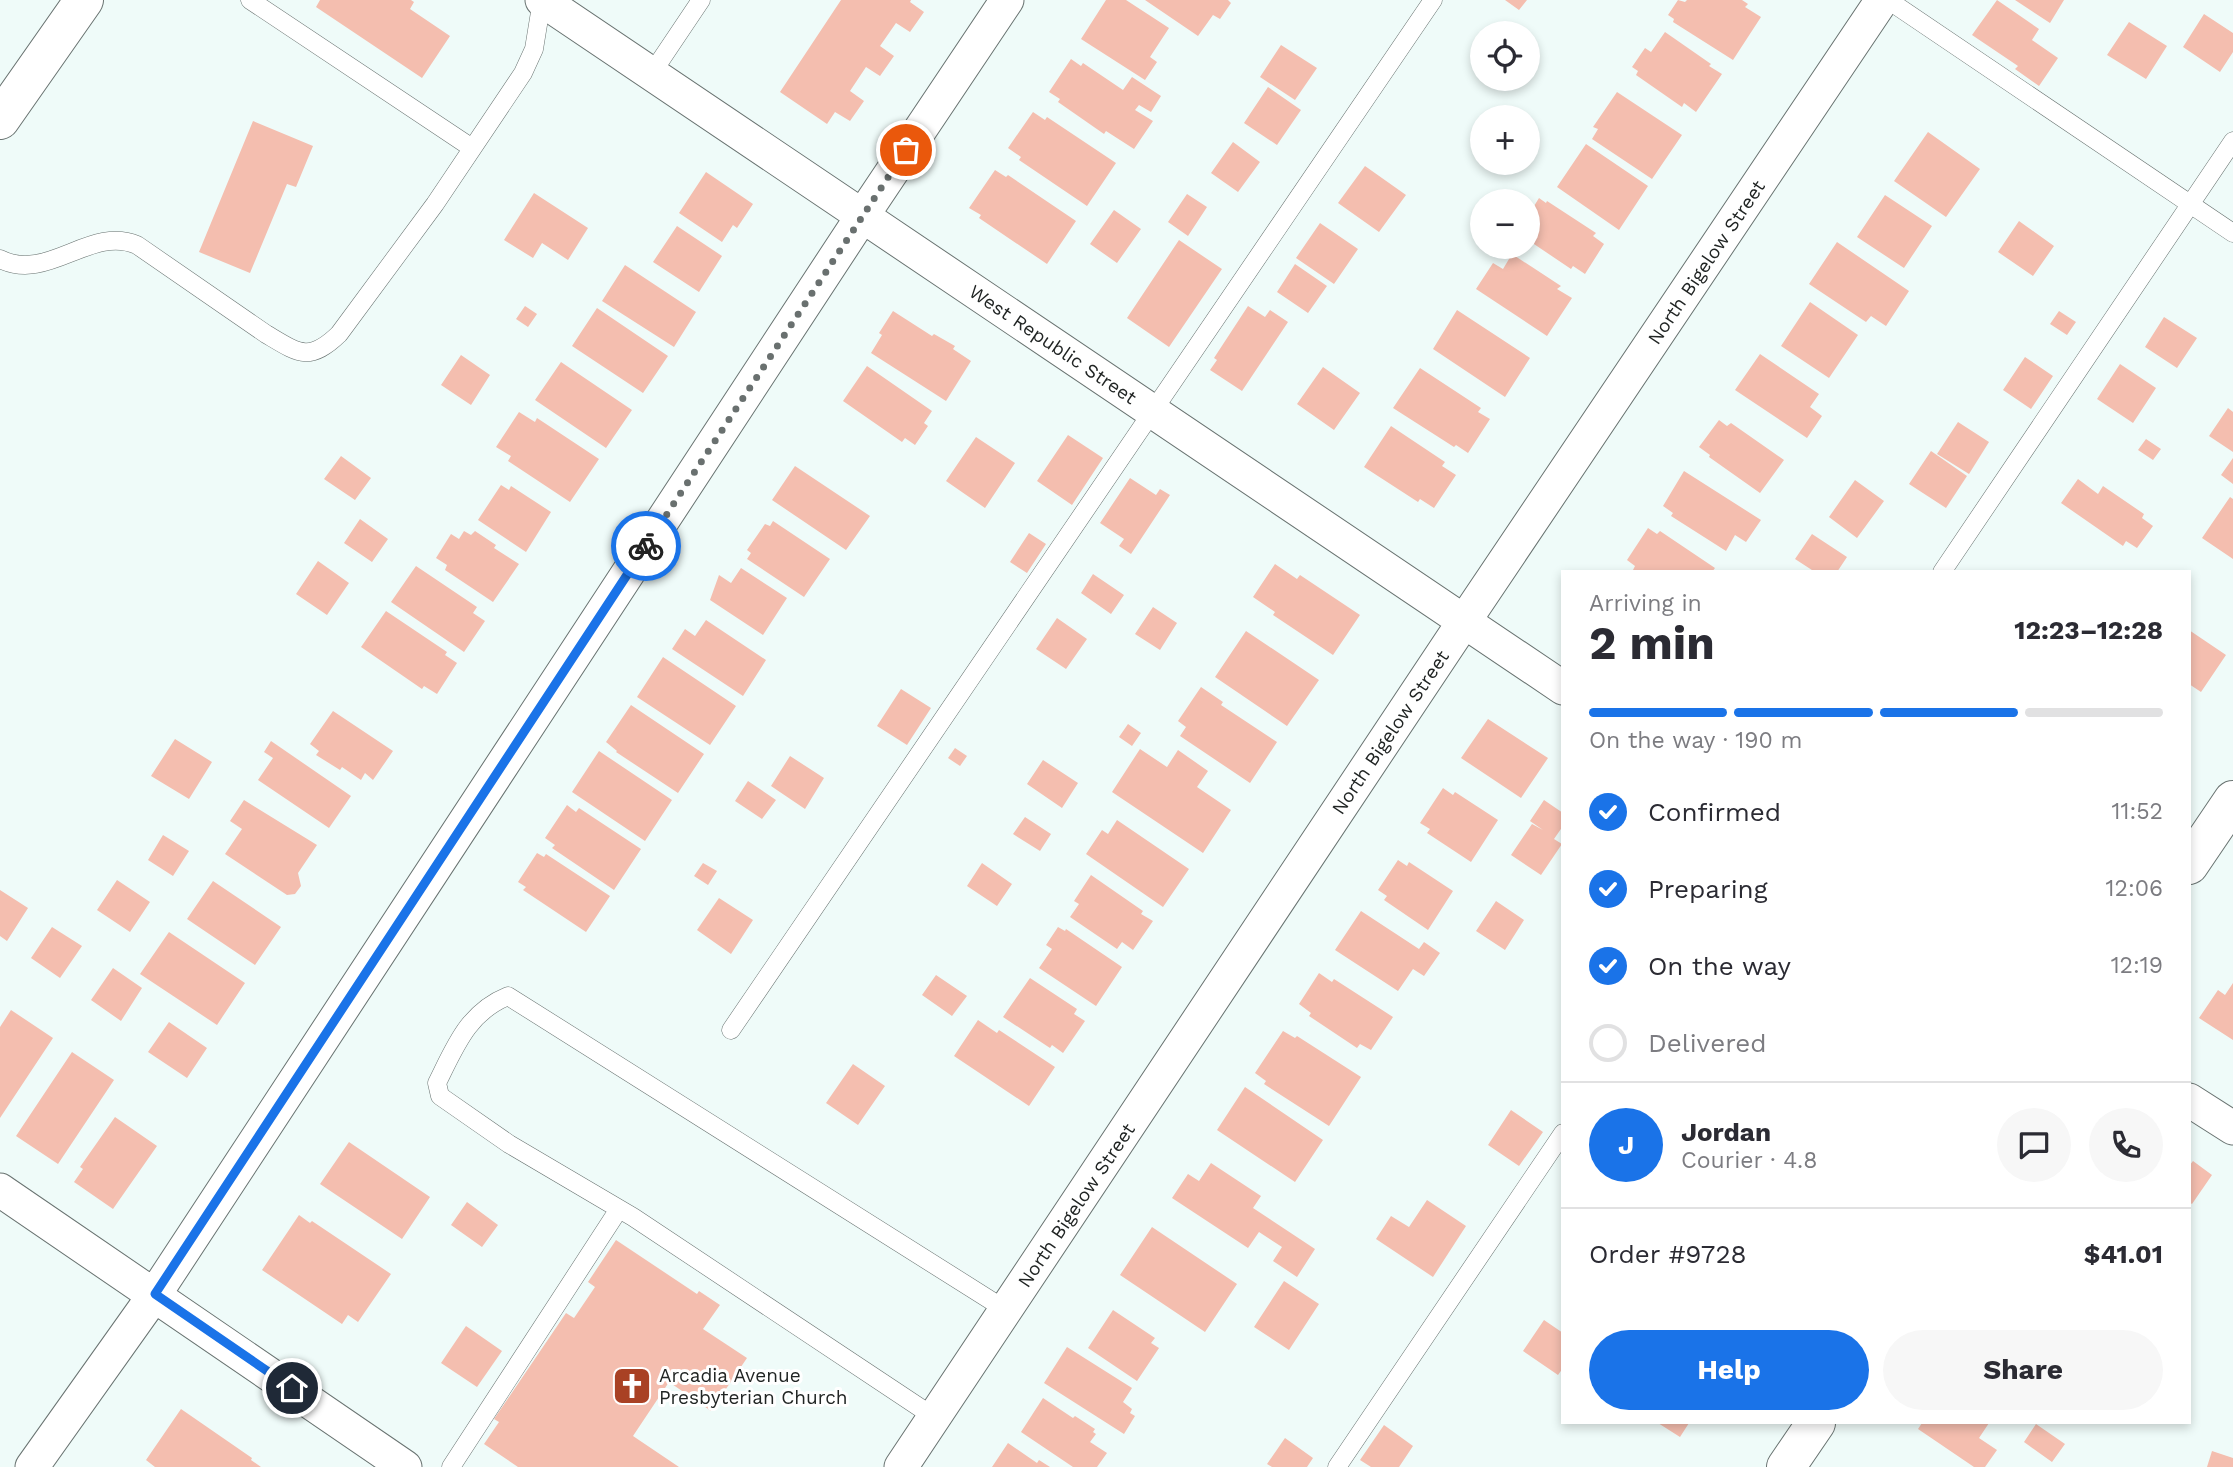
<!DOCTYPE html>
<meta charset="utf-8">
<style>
body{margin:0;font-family:"Work Sans",sans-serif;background:#f7f7f7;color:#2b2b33;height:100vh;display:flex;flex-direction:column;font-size:26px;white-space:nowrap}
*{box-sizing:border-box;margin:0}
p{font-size:23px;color:#7c7c81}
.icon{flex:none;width:38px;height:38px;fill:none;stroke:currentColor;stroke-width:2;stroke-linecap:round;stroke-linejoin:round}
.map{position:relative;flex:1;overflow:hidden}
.side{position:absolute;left:1561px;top:570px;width:630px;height:854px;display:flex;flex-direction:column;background:#fff;border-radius:0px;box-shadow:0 4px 10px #0003}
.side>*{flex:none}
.tools{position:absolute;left:1470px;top:21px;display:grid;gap:14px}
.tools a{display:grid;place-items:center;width:70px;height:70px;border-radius:50%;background:#fff;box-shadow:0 4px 10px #0003;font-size:35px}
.pin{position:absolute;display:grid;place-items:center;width:60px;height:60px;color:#fff;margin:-30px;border:4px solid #fff;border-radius:50%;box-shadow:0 2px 7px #0007}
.courier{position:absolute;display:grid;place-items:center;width:70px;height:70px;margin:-35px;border:5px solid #1a73e8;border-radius:50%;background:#fff;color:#222;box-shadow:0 2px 9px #0007}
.headline em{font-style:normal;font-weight:700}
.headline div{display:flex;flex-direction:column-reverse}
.headline{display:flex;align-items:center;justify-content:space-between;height:119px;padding:0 28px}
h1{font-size:46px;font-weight:700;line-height:52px}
.bar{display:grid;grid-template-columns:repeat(4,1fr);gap:10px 7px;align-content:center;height:84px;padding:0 28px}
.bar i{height:9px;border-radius:5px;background:#e1e1e2}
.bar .active{background:#1a73e8}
.bar p{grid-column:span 4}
.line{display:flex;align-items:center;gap:18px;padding:0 28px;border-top:2px solid #e1e1e2}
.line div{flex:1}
.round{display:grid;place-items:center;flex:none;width:74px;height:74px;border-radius:37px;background:#f7f7f7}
ol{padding:0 28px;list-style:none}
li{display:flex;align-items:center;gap:21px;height:77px}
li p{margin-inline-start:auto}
li .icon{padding:7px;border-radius:50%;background:#1a73e8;color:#fff;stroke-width:4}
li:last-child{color:#7c7c81}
li i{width:38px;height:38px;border:4px solid #e1e1e2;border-radius:50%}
.button{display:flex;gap:14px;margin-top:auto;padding:14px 28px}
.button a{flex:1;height:80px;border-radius:42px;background:#1a73e8;color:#fff;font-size:28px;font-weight:700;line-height:80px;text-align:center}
.button a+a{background:#f7f7f7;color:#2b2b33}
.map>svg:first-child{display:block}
.building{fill:#f4beaf}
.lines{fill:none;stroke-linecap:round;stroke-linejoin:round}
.lane-casing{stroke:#697371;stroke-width:19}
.street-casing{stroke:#697371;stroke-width:35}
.secondary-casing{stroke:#697371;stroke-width:40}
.lane{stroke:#fff;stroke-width:18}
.street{stroke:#fff;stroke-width:33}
.secondary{stroke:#fff;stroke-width:38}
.done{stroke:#69706f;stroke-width:7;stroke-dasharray:0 12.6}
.route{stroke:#1a73e8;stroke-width:9}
.labels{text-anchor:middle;stroke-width:6;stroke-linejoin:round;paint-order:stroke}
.street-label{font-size:19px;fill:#212524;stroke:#fff}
.poi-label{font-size:19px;fill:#212524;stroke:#fff;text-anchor:start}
</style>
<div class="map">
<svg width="2233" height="1467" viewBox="0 0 2233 1467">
<rect width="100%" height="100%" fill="#effbf9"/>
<path class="building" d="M320,0H411L414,2L410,9L450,36L422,78L316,7Z
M841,0H911L910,2L924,12L910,32L896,23L880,46L894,56L880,76L866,67L850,91L864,101L850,121L835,112L827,124L780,92Z
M1106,0H1126L1169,28L1150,57L1157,62L1145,80L1081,39Z
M1145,0H1228L1231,3L1220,19L1213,15L1198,36Z
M1505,0H1527L1519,10Z
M1678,0L1685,2L1687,0H1742L1748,4L1745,7L1761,17L1733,60L1673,22L1674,19L1668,15Z
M1997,0L2039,29L2032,40L2058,58L2039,86L2015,69L2018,66L1972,35Z
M2015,0H2064L2050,23Z
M2204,14L2233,33V52L2220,72L2183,47Z
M2129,22L2167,46L2146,79L2107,55Z
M1665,32L1711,64L1709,66L1722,74L1696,112L1684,103L1682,107L1636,75L1638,71L1632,67L1645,48L1651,52Z
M1281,45L1317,68L1295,100L1260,77Z
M1071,59L1081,66L1083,63L1123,90L1132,77L1161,96L1151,112L1139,105L1135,110L1153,121L1134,149L1106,131L1104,134L1058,102L1060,99L1049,92Z
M1268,87L1301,110L1277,145L1244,123Z
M1617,92L1682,135L1652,179L1592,139L1598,129L1593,127Z
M1033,112L1045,120L1047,117L1116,163L1087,206L1019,160L1021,157L1008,148Z
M253,121L313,146L296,187L287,184L250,273L199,252Z
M1928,132L1980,169L1946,217L1894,181Z
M1233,142L1260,162L1238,192L1211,173Z
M1586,144L1648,186L1619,230L1557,187Z
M1365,166L1406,195L1379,232L1338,203Z
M995,170L1006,177L1008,175L1076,221L1047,264L979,218L981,215L969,208Z
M706,172L753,204L737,228L733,225L722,242L679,213Z
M534,193L588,228L568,260L542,243L533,258L504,240Z
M1187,194L1207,207L1188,236L1168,222Z
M1885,195L1932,226L1904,268L1857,237Z
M1539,198L1546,203L1547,201L1596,233L1593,236L1604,244L1585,274L1573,266L1571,269L1528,240V216Z
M1114,210L1141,229L1117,263L1090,244Z
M2019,221L2054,246L2033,276L1998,252Z
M1320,223L1358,249L1334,284L1296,258Z
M677,226L722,256L699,292L653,262Z
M1179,240L1222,269L1169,347L1127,318Z
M1837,242L1909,291L1886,326L1871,316L1866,322L1809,284Z
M1512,254L1561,286L1557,289L1572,298L1547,336L1476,289L1493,263L1503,269Z
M1295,264L1327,286L1308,313L1277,292Z
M625,265L696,312L674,347L602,301Z
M1810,302L1858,335L1829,378L1781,346Z
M525,306L537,314L528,327L516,319Z
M1248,306L1265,317L1270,310L1288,322L1242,391L1210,370L1217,360L1214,358Z
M597,308L668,356L643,393L572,346Z
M1457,310L1530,358L1505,397L1433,349Z
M893,311L932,336L934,334L955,346L953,349L971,361L946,401L871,353L882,335L879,333Z
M2059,311L2076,322L2067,335L2050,324Z
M2164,317L2197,338L2177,368L2145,347Z
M1760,354L1819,394L1810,407L1822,416L1807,438L1735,390Z
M461,355L490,375L471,405L441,385Z
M2025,357L2053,376L2031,409L2003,390Z
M561,362L632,410L606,448L535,400Z
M2120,364L2156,388L2133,423L2097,399Z
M867,366L932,411L924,423L928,426L915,445L905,438L902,442L843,401Z
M1323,367L1360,393L1334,430L1297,404Z
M1420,368L1481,408L1478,412L1490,419L1468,453L1456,445L1454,447L1393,408Z
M2228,408L2233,412V452L2209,436Z
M519,412L535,422L537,418L599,459L570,502L508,461L511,456L496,447Z
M1719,420L1727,426L1731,423L1784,460L1760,493L1709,457L1710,455L1699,447Z
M1958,422L1989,442L1969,474L1937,454Z
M1391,426L1445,462L1442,466L1456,475L1434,508L1420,499L1418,502L1364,467Z
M1068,435L1103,458L1072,505L1037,481Z
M976,437L1015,463L985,508L946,481Z
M2146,439L2161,449L2153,460L2138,450Z
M1931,451L1967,476L1946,508L1909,484Z
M341,456L371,478L355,500L324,479Z
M2233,458V484L2221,475Z
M795,466L870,516L846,550L772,500Z
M1684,471L1761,520L1746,542L1735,535L1726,551L1671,516L1673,513L1663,506Z
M1130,478L1156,495L1160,489L1170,495L1131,554L1119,546L1124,539L1100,523Z
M2078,479L2098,494L2103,486L2144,514L2142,518L2153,526L2137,548L2126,541L2123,546L2061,503Z
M1855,480L1884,501L1857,538L1829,517Z
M501,485L509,490L511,486L551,512L526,552L478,520Z
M2230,497L2233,499V559L2202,538Z
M360,519L388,539L372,562L344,543Z
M773,521L830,559L804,597L747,559L751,553L747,550L765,524L770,526Z
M1648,528L1657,534L1660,531L1715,568L1712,572H1636L1633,570L1635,566L1627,560Z
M464,531L471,535L475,531L496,545L494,548L519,564L493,602L445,570L447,565L436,558L451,534L459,539Z
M1029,533L1046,544L1027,573L1010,562Z
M1812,534L1847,557L1837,572H1815L1795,559Z
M318,561L349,583L327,615L296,594Z
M1275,564L1297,579L1300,575L1360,615L1333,655L1273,615L1275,612L1253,597Z
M416,566L477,607L473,613L485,621L464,652L391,602Z
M741,568L787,598L763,635L710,600L719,575L731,583Z
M1093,574L1124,595L1111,614L1081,593Z
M1153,607L1177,623L1160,650L1135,634Z
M386,611L447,652L445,655L457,663L437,694L424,686L422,689L361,647Z
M1057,618L1087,639L1066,669L1036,649Z
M706,620L766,660L743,696L672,649L685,629L695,636Z
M2189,630L2226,655L2201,692L2189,684Z
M1246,631L1319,680L1287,726L1215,677Z
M663,657L736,706L710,745L637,697Z
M1201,687L1223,702L1221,705L1277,742L1250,783L1180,736L1186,727L1178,721Z
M901,689L931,708L907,745L877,726Z
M631,705L704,754L678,793L616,752L617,751L606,742Z
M333,711L393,751L373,780L365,773L361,780L342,767L340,770L316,755L319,751L310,744Z
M1488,719L1548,758L1521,798L1461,758Z
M1128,724L1141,733L1132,746L1119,737Z
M175,739L212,762L189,799L151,776Z
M271,741L351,796L329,828L258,780L273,758L264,752Z
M955,748L967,756L960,766L948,758Z
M1140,749L1167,767L1178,750L1208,771L1197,787L1231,810L1203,853L1112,792Z
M599,751L672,800L645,841L572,792Z
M790,756L824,778L805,809L771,786Z
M1043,760L1078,783L1062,808L1027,784Z
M748,781L776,800L762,819L735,801Z
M1443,788L1453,795L1455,792L1498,820L1471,862L1427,833L1430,829L1420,823Z
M244,800L317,845L298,873L301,886L295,894L287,895L225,854L242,829L230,821Z
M1544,800L1563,813V826L1554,839L1562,844L1541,875L1511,855L1532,824L1543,830L1530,821Z
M567,805L576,812L579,808L641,849L614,890L552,848L555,845L545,838Z
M1025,817L1051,834L1040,851L1013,834Z
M1117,820L1189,869L1163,907L1086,854L1102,830L1108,834Z
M163,835L189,851L173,876L148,860Z
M537,853L544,857L546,854L610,896L586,932L523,890L526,887L518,882Z
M1398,860L1407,866L1409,862L1453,891L1428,930L1384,900L1387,896L1378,890Z
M703,863L717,871L708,885L694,876Z
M982,863L1012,884L997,906L967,886Z
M1091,875L1143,911L1141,914L1153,921L1133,950L1122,942L1117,949L1070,917L1079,904L1074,901Z
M117,880L150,902L130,932L97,910Z
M213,881L281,927L255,965L187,919Z
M0,890L28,908L7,941L0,936Z
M719,898L753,920L731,954L697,930Z
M1496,901L1524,920L1505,950L1476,931Z
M1361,911L1419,949L1424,942L1440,953L1424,976L1413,969L1398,991L1335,950Z
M52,927L82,946L60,978L31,958Z
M1058,927L1065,931L1066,929L1122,967L1096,1006L1039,968L1052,949L1046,945Z
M169,932L245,983L217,1025L140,974Z
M113,968L142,988L121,1021L91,1000Z
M1319,973L1332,982L1334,979L1393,1017L1371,1050L1360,1044L1357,1048L1309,1016L1311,1013L1299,1004Z
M936,975L967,996L952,1016L922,995Z
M1030,978L1077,1009L1074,1014L1085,1021L1063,1053L1052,1045L1050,1048L1003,1017Z
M2233,983V1040L2199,1018L2218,990L2225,995Z
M11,1010L53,1038L0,1118V1027Z
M978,1020L997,1033L999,1030L1055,1067L1029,1106L954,1056Z
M169,1022L207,1048L187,1078L148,1052Z
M1283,1031L1295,1038L1297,1036L1361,1077L1329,1126L1264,1084L1266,1081L1255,1073Z
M72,1052L114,1080L58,1164L16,1136Z
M853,1064L885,1086L858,1125L826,1103Z
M1245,1087L1323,1140L1295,1182L1217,1130Z
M1511,1110L1543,1132L1519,1166L1488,1145Z
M115,1117L157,1146L113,1209L74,1182L83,1169L80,1167Z
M349,1142L430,1197L402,1239L320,1184Z
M2193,1161L2212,1175L2192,1204L2189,1202V1166Z
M1211,1163L1261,1196L1253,1208L1315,1249L1297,1277L1273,1261L1282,1247L1259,1232L1248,1248L1172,1198L1188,1174L1199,1181Z
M1427,1200L1466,1226L1433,1277L1376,1239L1391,1216L1409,1227Z
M467,1202L498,1225L482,1247L451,1225Z
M299,1215L310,1223L312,1221L391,1274L358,1322L348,1315L342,1324L262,1270Z
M1152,1227L1237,1284L1205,1332L1120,1275Z
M616,1240L697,1294L699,1291L720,1305L703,1329L747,1358L711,1411L669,1382L633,1436L679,1467H518L484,1444L499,1422L494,1419L566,1313L574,1318L595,1287L588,1282Z
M1284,1281L1319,1304L1289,1350L1254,1327Z
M1113,1310L1155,1338L1151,1343L1159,1348L1137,1381L1088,1348Z
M1544,1320L1563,1333V1368L1558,1375L1523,1351Z
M466,1326L502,1351L477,1387L441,1363Z
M1067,1347L1132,1388L1123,1402L1132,1409L1130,1413L1135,1416L1124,1434L1044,1383Z
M1043,1398L1073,1418L1075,1416L1095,1429L1093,1432L1096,1434L1090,1442L1107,1453L1097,1467H1073L1021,1432Z
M181,1409L252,1458L251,1460L261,1467H155L146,1460Z
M1658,1423H1689L1680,1437Z
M1922,1423H1989L1979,1438L1997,1450L1985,1467H1974L1918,1429Z
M2036,1424L2065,1444L2052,1462L2024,1442Z
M1384,1425L1413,1446L1399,1467H1371L1360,1460Z
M1285,1438L1313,1458L1307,1467H1272L1267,1464Z
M1008,1443L1037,1463L1039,1460L1050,1467H992Z
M2212,1451L2233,1458V1467H2207Z"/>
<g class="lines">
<g class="lane-casing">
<path id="lane" d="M250,0L472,148
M1888,0L2233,233
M652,73L701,0
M0,259C48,283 90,225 137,245L266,334C298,353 309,363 339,334L435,204L523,73L534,49L542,0
M1942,572L2233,141
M731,1030L1433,0
M934,1417L633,1217L509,1144L440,1096L437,1083C455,1047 468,1012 508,996L1006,1310
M451,1467L619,1209
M1337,1467L1563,1133"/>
</g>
<g class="street-casing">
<path id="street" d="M542,0L1563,688
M2189,1100L2233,1128
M0,1190L405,1467
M32,1467L155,1294L863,215L1007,0
M901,1467L1463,623L1882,0"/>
</g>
<g class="secondary-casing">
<path id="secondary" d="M0,120L84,0
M2189,865L2233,800
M1786,1467L1816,1423"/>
</g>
<use href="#lane" class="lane"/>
<use href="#street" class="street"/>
<use href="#secondary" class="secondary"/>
</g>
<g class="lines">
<path class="done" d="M646,546L906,150"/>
<path class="route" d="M292,1388L155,1294L646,546"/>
</g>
<defs>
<g id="church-square" transform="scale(2.0125)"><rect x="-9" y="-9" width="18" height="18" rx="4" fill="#a94124" stroke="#fff"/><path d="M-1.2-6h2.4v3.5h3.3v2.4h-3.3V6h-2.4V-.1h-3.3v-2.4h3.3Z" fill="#fff"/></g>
</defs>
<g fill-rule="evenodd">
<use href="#church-square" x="632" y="1386"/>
</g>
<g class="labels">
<g class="street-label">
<text transform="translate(1706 262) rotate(-56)" y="7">North Bigelow Street</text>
<text transform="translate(1053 344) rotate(34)" y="7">West Republic Street</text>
<text transform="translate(1390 732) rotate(-56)" y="7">North Bigelow Street</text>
<text transform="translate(1076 1205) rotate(-56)" y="7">North Bigelow Street</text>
</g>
<g class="poi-label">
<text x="659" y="1382">Arcadia Avenue<tspan x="659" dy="22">Presbyterian Church</tspan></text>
</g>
</g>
</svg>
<div class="tools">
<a><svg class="icon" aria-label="locate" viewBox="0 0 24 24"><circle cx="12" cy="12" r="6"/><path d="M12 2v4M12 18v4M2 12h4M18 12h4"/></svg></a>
<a>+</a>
<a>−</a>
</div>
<div class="pin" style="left:906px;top:150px;background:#ea580c"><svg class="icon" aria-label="bag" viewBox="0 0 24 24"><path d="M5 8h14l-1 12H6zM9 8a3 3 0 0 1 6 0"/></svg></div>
<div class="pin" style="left:292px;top:1388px;background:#1f2937"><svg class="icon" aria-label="home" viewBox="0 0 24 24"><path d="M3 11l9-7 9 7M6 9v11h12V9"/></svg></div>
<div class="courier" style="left:646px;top:546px"><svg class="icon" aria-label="bike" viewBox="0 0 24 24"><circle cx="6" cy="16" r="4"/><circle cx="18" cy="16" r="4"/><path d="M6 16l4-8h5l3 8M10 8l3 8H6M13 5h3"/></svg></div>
<section class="side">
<div class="headline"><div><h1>2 min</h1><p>Arriving in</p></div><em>12:23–12:28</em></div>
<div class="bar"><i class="active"></i><i class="active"></i><i class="active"></i><i></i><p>On the way · 190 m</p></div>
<ol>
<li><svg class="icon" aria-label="check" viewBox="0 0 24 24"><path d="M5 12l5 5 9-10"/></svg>Confirmed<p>11:52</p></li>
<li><svg class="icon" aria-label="check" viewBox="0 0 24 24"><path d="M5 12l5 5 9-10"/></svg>Preparing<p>12:06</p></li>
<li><svg class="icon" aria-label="check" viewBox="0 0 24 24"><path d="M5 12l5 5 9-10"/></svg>On the way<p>12:19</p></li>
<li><i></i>Delivered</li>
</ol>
<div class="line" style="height:126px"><b class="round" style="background:#1a73e8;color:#fff">J</b><div><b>Jordan</b><p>Courier · 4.8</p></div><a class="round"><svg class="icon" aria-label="chat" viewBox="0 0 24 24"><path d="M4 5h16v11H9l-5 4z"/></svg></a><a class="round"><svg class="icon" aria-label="phone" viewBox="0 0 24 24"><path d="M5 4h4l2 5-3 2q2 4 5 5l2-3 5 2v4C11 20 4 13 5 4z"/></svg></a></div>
<div class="line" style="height:91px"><div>Order #9728</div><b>$41.01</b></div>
<div class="button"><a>Help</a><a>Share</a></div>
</section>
</div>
